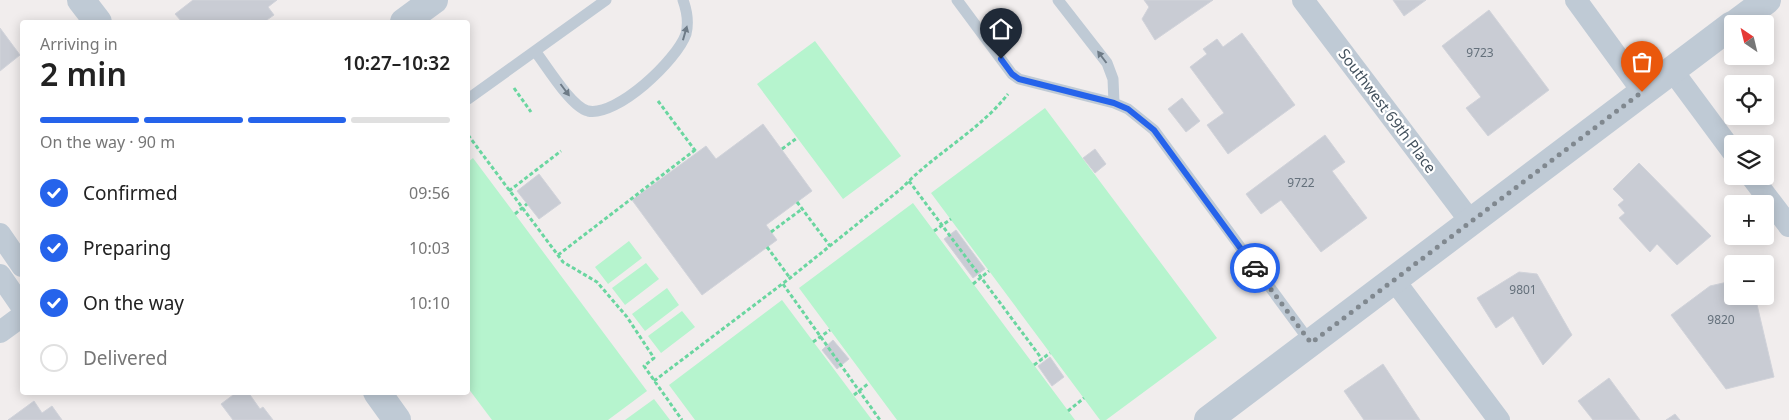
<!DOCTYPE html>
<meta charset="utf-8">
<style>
body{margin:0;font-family:"Noto Sans",sans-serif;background:#f2f2f2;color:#222;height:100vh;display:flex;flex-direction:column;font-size:19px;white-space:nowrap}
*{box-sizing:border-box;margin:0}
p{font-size:16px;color:#767676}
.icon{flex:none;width:28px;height:28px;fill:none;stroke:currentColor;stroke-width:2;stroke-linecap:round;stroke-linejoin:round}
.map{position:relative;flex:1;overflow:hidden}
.sheet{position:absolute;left:20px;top:20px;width:450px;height:375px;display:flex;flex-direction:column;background:#fff;border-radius:5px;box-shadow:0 2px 12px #0003}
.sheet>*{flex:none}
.needle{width:32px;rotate:325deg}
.tools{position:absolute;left:1724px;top:15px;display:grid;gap:10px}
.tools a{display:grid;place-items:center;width:50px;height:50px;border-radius:5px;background:#fff;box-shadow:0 2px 12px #0003;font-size:25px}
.pin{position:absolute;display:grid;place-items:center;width:42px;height:42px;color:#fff;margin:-51px -21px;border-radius:50% 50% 50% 0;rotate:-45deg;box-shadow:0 0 5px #0007}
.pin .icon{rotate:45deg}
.courier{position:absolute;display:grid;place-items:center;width:50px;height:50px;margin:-25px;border:4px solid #2563eb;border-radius:50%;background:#fff;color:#222;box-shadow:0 1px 6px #0007}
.overview em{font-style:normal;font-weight:600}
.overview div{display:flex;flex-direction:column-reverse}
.overview{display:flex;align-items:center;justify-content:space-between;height:85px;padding:0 20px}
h1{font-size:32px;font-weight:600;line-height:38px}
.bar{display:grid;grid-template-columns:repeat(4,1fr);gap:8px 5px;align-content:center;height:60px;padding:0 20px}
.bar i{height:6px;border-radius:4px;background:#e0e0e0}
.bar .selected{background:#2563eb}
.bar p{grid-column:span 4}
ol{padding:0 20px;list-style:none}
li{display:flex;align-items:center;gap:15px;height:55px}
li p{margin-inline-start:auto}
li .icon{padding:5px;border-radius:50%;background:#2563eb;color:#fff;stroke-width:4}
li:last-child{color:#767676}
li i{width:28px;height:28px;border:2px solid #e0e0e0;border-radius:50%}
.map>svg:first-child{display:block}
.green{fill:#b6f4ce}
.building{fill:#c9ccd4;stroke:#d1d3da}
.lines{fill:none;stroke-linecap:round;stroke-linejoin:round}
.path{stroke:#6ad6a0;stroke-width:3;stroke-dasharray:4 2.5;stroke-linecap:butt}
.service{stroke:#bfcad5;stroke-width:11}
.minor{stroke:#bfcad5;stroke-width:22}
.tertiary{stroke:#bfcad5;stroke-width:28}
.oneway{fill:#6e7b87}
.done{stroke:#80888f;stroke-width:5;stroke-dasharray:0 9}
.route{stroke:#2563eb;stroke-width:6}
.labels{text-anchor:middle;stroke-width:4.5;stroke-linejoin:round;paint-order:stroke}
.number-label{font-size:12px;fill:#64707b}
.street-label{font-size:15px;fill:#43515d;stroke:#fff}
</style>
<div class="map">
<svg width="1789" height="420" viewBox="0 0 1789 420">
<rect width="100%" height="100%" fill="#f1eded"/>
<path class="green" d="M815,41L901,156L843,199L757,84Z
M1045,108L1217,338L1106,420H1100L931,193Z
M473,158L647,391L608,420H492L468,388V162Z
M913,203L1075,420H897L799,288Z
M629,241L642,258L608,284L595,267Z
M646,263L659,279L625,305L612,288Z
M667,288L679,305L645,331L632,314Z
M782,300L872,420H695L669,385Z
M682,311L695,327L661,353L648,336Z
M654,399L670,420H625Z"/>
<path class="building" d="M193,0H277L268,7L274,15L264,22H253L251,20L247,22H182L175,14Z
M1144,0H1213L1155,40L1142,19L1149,7Z
M1393,0H1426L1404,16Z
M1489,10L1549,90L1488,136L1466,108L1481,97L1442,46Z
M0,28L20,55L0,71Z
M1242,33L1295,105L1228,154L1207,125L1224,113L1190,67L1207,54L1203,49L1217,39L1223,47Z
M1182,98L1200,121L1186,132L1168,109Z
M763,124L812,191L766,225L777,240L702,295L632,200L706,146L716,159Z
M1325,135L1345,162L1332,171L1367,218L1321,252L1281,200L1261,214L1246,194Z
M1095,149L1106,164L1095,173L1083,158Z
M1639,163L1711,236L1677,265L1657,244L1650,252L1619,218L1625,213L1618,205L1624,200L1613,189Z
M539,174L561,203L539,219L517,191Z
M956,230L985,269L973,278L944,239Z
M1519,272L1537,274L1572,335L1543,365L1513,316L1496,328L1477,298Z
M1732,281V296H1755L1774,377L1726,389L1671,315L1710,286Z
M833,340L849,359L837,369L822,350Z
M1050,357L1064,377L1052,386L1038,366Z
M1383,364L1420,420H1364L1344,391Z
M1609,378L1640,420H1593L1578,401Z
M237,392H248L260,409L263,407L273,420H233L221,404Z
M34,401L42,413L52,406L62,420H8Z
M1675,414L1680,420H1666Z"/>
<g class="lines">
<path class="path" d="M514,88L531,112
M658,101L697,153
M468,135L563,262L597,282L627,317L654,358L644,366L682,420
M782,149L797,138
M909,181L1042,359
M509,191L561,151
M797,202L830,246
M515,214L527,204
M934,231L951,219
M771,232L802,209
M767,247L790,278
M558,255L695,150
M783,284L880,420
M973,284L989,271
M813,342L830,330
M1034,365L1050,353
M654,381L790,278L902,188C934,154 979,131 1008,94
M854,395L869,383
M1068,411L1084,398"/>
<path class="service" d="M957,0L1012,74L1019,79L1114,103L1128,109L1154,130L1311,343
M1058,0L1107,63L1113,79L1114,103
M535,51C546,65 571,107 588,111C617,117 677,60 686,34C689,22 687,11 683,0
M468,99L606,0"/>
<path class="minor" d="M1303,0L1471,222
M1576,0L1643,92
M1672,70L1732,151
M1751,176L1789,226
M0,234L22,266
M0,275L22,307
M1394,280L1499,420
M0,332L22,316"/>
<path class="tertiary" d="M81,0L98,22
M404,22L434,0
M1735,24L1767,0
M377,392L397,420
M1208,420L1732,25"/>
</g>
<defs><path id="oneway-solid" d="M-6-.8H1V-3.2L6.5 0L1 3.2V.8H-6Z" transform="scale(1.25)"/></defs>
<g class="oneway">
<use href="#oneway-solid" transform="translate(685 33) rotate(-74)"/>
<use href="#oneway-solid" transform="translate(1102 57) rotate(-127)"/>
<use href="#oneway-solid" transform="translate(565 90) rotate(53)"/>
</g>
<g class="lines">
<path class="done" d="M1255,268L1311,343L1642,92"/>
<path class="route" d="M1001,59L1012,74L1019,79L1114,103L1128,109L1154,130L1255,268"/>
</g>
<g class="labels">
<g class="number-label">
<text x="1480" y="57">9723</text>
<text x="1301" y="187">9722</text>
<text x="1523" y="294">9801</text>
<text x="1721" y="324">9820</text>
</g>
<g class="street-label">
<text transform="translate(1387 111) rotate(53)" y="5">Southwest 69th Place</text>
</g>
</g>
</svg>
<div class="tools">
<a><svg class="needle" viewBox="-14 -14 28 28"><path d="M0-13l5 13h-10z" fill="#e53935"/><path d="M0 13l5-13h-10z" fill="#767676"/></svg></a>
<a><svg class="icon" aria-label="locate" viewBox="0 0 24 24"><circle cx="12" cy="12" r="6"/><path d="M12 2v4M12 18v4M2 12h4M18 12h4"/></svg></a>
<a><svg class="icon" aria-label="layers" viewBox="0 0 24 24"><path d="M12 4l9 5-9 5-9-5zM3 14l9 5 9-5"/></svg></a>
<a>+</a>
<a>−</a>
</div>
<div class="pin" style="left:1642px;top:92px;background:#ea580c"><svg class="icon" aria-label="bag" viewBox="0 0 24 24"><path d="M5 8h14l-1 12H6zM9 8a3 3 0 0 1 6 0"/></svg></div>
<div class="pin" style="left:1001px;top:59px;background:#1f2937"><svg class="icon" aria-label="home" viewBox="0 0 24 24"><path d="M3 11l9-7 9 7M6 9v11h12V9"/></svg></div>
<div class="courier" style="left:1255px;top:268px"><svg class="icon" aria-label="car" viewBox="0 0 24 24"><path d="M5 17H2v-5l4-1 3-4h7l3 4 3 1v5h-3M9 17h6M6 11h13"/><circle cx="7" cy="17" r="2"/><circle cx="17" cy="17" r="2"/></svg></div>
<section class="sheet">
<div class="overview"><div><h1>2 min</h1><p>Arriving in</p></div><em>10:27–10:32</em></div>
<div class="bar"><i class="selected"></i><i class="selected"></i><i class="selected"></i><i></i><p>On the way · 90 m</p></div>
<ol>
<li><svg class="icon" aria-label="check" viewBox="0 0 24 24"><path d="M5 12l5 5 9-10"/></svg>Confirmed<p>09:56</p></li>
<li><svg class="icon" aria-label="check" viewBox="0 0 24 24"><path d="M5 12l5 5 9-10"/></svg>Preparing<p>10:03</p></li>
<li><svg class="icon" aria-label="check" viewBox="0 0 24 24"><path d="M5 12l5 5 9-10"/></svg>On the way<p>10:10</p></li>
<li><i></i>Delivered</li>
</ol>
</section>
</div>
